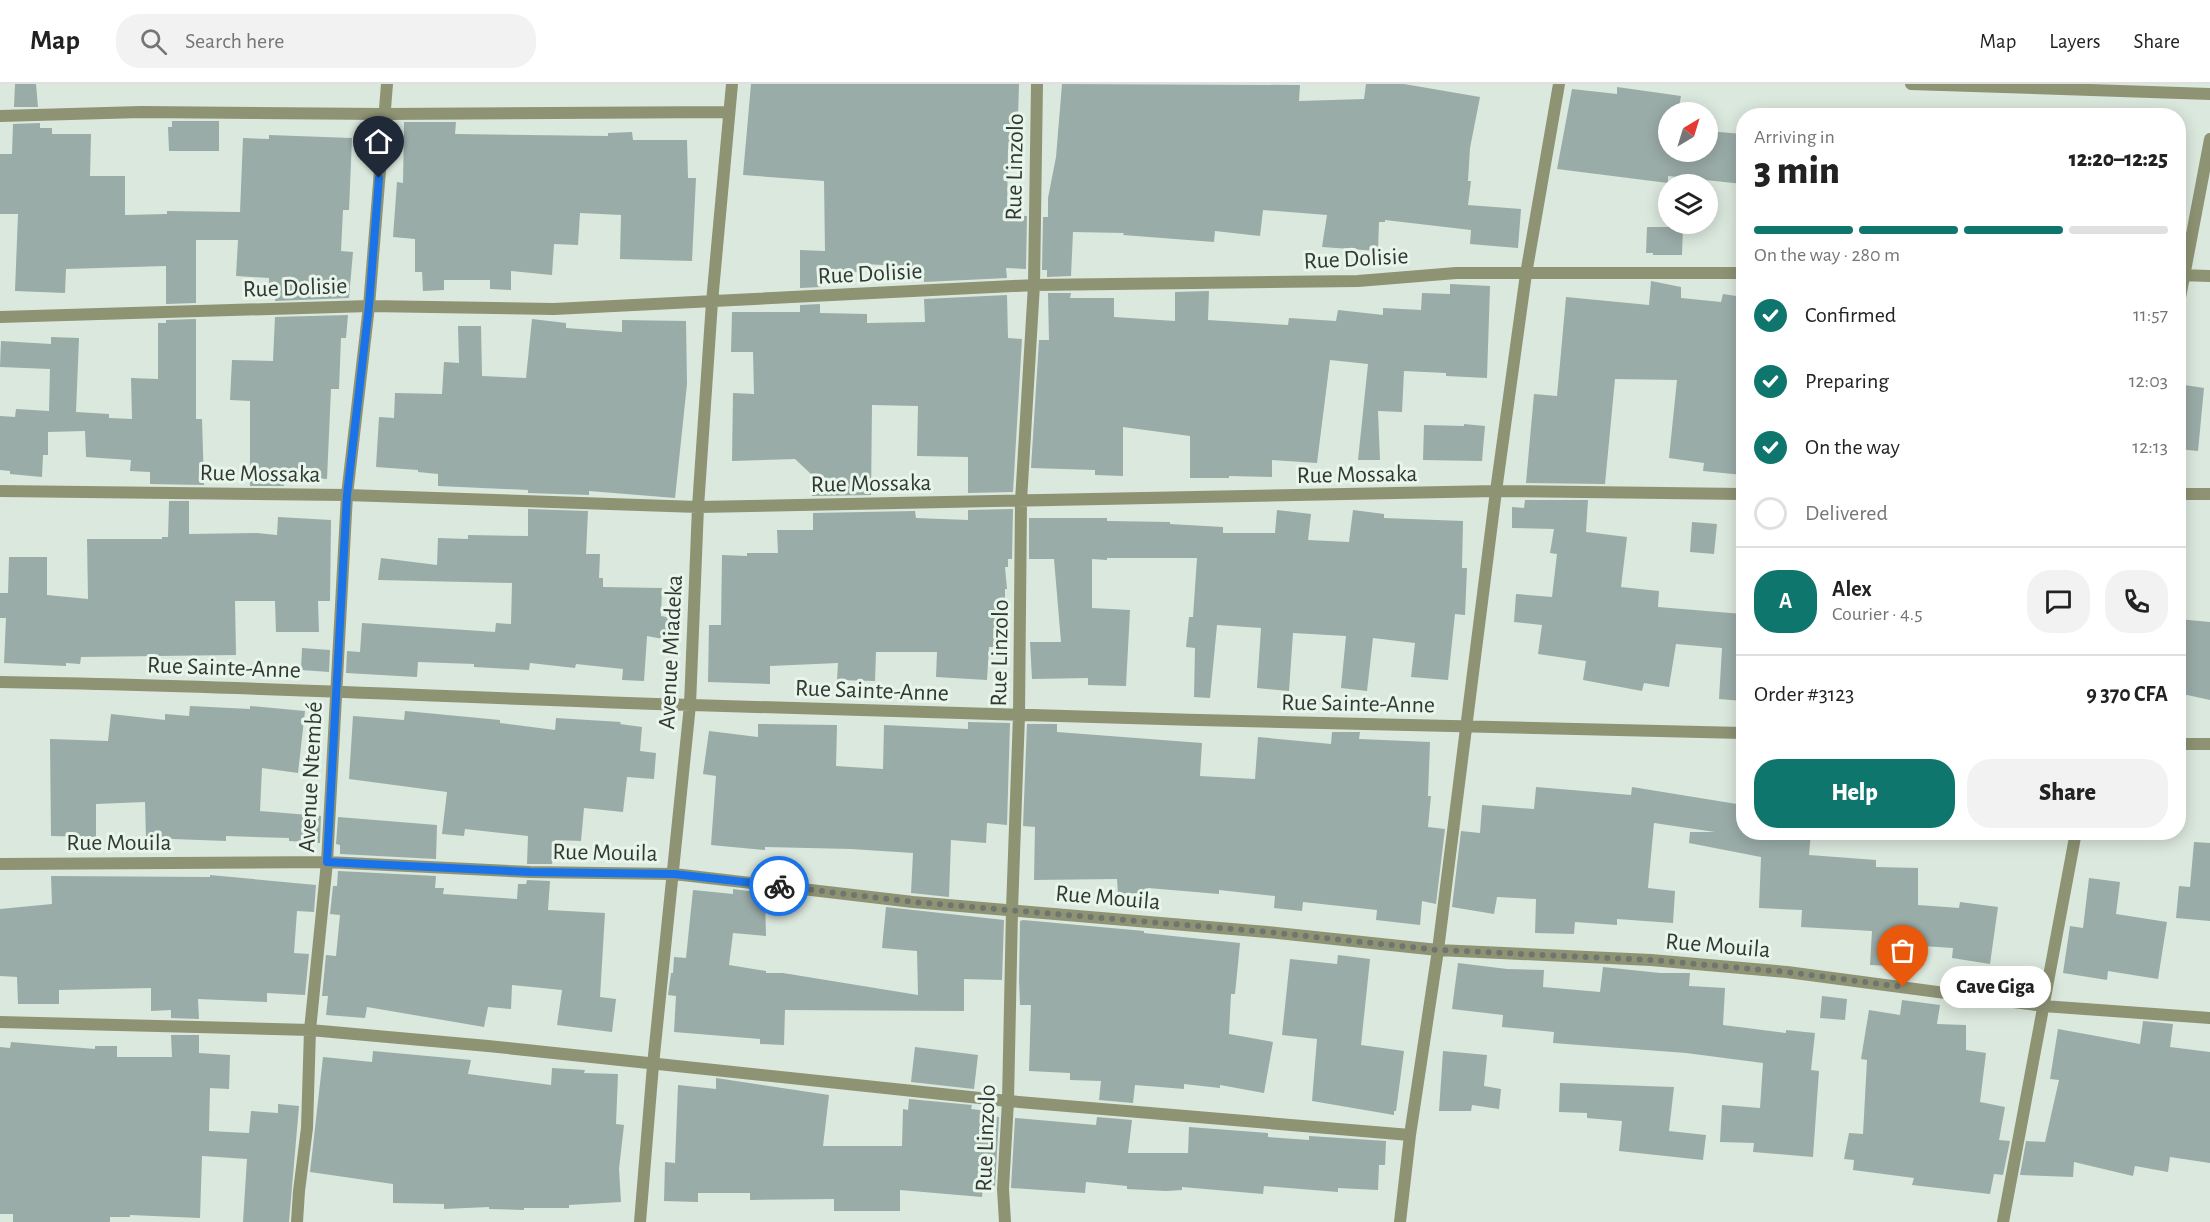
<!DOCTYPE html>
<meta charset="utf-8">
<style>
body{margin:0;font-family:"Alegreya Sans",sans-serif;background:#f2f2f2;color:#222;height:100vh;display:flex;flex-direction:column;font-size:22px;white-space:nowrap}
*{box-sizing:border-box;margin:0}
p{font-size:20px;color:#767676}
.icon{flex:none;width:33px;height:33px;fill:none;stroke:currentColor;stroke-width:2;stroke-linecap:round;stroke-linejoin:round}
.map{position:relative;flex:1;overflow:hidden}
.side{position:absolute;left:1736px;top:24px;width:450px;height:732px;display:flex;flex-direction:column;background:#fff;border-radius:24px;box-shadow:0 3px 15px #0003}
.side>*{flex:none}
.needle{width:39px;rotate:38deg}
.controls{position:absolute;left:1658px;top:18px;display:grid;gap:12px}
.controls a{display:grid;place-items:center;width:60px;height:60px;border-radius:50%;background:#fff;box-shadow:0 3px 15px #0003;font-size:30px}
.pin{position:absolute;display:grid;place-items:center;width:51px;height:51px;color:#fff;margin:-62px -26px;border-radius:50% 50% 50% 0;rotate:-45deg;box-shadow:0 0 6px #0007}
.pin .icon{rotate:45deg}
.courier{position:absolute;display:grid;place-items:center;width:60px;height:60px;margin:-30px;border:4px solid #1a73e8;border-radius:50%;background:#fff;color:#222;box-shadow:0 2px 8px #0007}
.bubble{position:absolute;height:42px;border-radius:21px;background:#fff;box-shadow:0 3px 15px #0003;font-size:20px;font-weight:800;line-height:42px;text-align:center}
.headline em{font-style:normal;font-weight:800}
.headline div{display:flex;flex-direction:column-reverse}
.headline{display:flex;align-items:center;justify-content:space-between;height:102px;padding:0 18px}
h1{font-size:39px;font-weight:800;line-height:45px}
.bar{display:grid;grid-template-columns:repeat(4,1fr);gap:9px 6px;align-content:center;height:72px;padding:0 18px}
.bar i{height:8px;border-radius:4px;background:#e0e0e0}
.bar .active{background:#0f766e}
.bar p{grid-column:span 4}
.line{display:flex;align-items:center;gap:15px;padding:0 18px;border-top:2px solid #e0e0e0}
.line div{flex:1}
.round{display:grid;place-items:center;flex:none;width:63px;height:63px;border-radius:24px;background:#f2f2f2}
ol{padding:0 18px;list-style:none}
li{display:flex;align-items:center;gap:18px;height:66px}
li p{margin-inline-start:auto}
li .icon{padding:6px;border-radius:50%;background:#0f766e;color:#fff;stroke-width:4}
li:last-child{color:#767676}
li i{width:33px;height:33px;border:3px solid #e0e0e0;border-radius:50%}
.cta{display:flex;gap:12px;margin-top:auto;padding:12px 18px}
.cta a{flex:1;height:69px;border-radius:24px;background:#0f766e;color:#fff;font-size:24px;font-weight:800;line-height:69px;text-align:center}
.cta a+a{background:#f2f2f2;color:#222}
header{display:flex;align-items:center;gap:36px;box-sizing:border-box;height:84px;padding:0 30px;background:#fff;border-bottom:2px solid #e0e0e0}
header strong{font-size:28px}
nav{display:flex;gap:33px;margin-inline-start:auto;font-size:21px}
.search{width:420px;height:54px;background:#f2f2f2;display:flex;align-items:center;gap:15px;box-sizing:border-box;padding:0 21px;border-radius:24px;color:#767676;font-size:22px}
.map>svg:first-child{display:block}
.building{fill:#9aaca8}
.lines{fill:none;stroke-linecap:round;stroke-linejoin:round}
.street{stroke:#8e9374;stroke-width:12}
.done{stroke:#6e766f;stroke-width:6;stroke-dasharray:0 10.8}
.route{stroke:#1a73e8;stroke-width:8}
.labels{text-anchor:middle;stroke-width:6;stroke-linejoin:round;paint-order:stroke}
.street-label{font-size:24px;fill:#333834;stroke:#e8f5ea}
</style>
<header>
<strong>Map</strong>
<div class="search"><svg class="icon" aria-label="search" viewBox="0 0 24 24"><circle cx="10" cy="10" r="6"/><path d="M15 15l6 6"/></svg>Search here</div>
<nav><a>Map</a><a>Layers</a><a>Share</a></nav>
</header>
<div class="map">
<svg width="2210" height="1138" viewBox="0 0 2210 1138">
<rect width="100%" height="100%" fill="#dbe8dd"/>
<path class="building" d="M15,0H36L38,23H14Z
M751,0H1019L1017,67L1008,65L1007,131L1027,132L1026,185L1006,184L1007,194L924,198L923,183L863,180V188L821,189V203L800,204V166L825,167L824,97L743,91Z
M1062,0L1300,1L1299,17L1364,15L1366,0H1404L1480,13L1470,64L1468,97H1471L1468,121L1521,125L1518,164L1470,160L1471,146L1385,136V138H1379L1378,167L1322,163L1327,131L1263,126L1260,152L1215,147L1214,158L1123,151L1124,149L1073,148L1071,192L1047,193V186H1042L1043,133H1048V114L1056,73Z
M1617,3L1681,12L1678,28H1668V68H1707V47L1743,50V100L1668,92V99L1557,85L1572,5L1617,10Z
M172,37H219V67H169L168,43H172Z
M404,38H456L455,50L608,52V49L632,48L633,56H687L688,94H696L692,177L620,175L621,131L580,129L578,161L554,160L552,191L511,187V206L490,205V196H444V206L423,207L422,188H415V155L393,153L397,98L403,99Z
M40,39V44H52V50H91L90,92H125V131L167,130V127L240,128L243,54L269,55V51L352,54L349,126H343L341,167L353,168L349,214L275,217L276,206H269V194L236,192L238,156H196V219L166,220V182L66,185L65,209L15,207L18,130H0V70H12L13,40Z
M1647,143H1683L1682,171H1653V169H1646Z
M1651,197L1681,203V214L1721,218L1723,210L1743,213V391L1703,387L1704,379L1669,374L1677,296L1615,295L1605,400L1526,399L1534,310L1557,312L1566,213L1649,221Z
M1450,200L1490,202L1487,294L1446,292V289L1404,287L1402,328L1378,327L1380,376H1358L1368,280L1330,276L1317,379L1272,376V393L1229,392V394H1190V352L1123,343V392L1095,391V386L1031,384L1039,256H1049L1048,209H1071L1070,214H1114V233L1175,237V208L1209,207L1208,236L1288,241L1289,234L1336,237L1338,226L1383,231V224L1421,226L1422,209L1450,210Z
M1007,211L1008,254L1022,255L1013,408L968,409V373L917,372L918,322L872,321L871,411L812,412V391L795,375L732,377L733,309L754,310L753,268H731L732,228H800V221L820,220V229L867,230V239L925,238L924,215Z
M348,231L346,254H341L339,305H331L327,395L284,392V402H250V317L230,316L232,276L273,277L275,233Z
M196,235V335H202L204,401L150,400V388L130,387L131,376L86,373L85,347L48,348V371H43L42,393L10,390V387L0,386V332L15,333L16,325L49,327L50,285L0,283L1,257L51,260V253L79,254L76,328L109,330V334L132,335L131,294L158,295V239H166V236Z
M532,235L566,239V244L622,248V236L686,237L687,300L675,414L589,407V411L528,409V406L438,402V390L418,388V386L376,383L379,333L394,334L395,309L442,310L444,278L459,279L458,242H481L482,292L526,294Z
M2178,300L2204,304L2198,367L2178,365Z
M1464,340L1485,342L1482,377L1423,376L1424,341L1464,342Z
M1525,416H1588L1586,448L1627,453L1621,503L1659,507L1658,523L1743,530V617L1719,615L1722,564L1676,560L1669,603L1644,599L1642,607L1583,596L1586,577L1538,570L1542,541L1514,538L1516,510L1552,513L1557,470L1550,469L1554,445L1512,444V423L1524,424Z
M169,417H189V450L257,449L277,451L278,433L331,436L330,517H318L319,548H276L275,517H235L236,571L81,573L80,580L66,579V582L4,579L6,534H0V509H8L9,473H47V511L88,515L87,455H162V453H168Z
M528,425L588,427L586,470H600L599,494H603V503L662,504L661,532L671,534L668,556L647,552L644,597L622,596L623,585L576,580L575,584L530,579L529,586L474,583V580L418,578L417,593L346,589L347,567L360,568L362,539L495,548L496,539L511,540L512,499L378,496L381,474L437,481L438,454L468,455V451L528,452Z
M1013,425L1012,475H1008V483H1005L1007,505H1005V563H989L987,596L936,593L937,568H876L875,597L837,596L838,579L770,582V600L708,598L709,541H721L722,471L747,472V469H778L777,446H813V429L915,427L916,434L968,436V426Z
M1277,426L1311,430L1308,456L1349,458L1353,426L1384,430V434L1463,437L1462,484H1467L1465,531L1455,530L1448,596L1411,593L1415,559L1373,554L1367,607L1341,604L1346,552L1293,549L1289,607L1257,604L1261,544L1217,541L1210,614L1194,613L1195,564L1186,563L1189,533H1193L1197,474H1107V476L1092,475V524L1130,526L1126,602L1088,601V594L1032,595L1030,558H1061L1054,475H1029V434H1107V437L1170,438V440L1223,443V449H1275Z
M1692,438L1717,440L1714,470L1690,468Z
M2178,535L2210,538V616L2178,609Z
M302,564L330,566L329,588L301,586Z
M190,622L250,625V622L305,627L298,689L262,684L260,727L321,732L320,759L289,757V754L226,752V757L146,754L145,718L96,720V753L51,752L50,655L108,657L111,630L165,636V630L189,632Z
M405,627L500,636V639L555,646L556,634L621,638L620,640L642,643L640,667L656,669L654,695L627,693L623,728L584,724L581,757L555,756V775L553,774L552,780H527L528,752L465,745L464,752L442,750L447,708L349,695L353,632L404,636Z
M968,638L1010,639L1007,741L987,739L986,759L951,756L949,813L911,809L913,769L851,765L765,763V766L711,761L716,692L703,690L709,647L758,653V640L837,641L836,682L883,685L884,641L968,645Z
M1027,640H1057V648L1202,659L1200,692L1255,695L1258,653L1331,660L1332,648H1360L1359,655L1430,658L1428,712H1431L1428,743L1445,745L1436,820L1422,817L1420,841L1376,836L1377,826L1303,818L1302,827L1274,824L1275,812L1219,806V810L1148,804V809L1118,810L1117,795L1034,796L1035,743L1023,742Z
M1536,703L1631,711L1632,703L1743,721V748H1811L1809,771L1876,776V783L1918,784V821L1959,824L1960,818L1998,823L1990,880L1952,874L1953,864L1893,860L1892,882L1870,881L1872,847L1801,843L1802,826L1759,824L1761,773L1689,759L1690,748H1715L1654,739L1648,804L1675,807L1673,839L1617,835V841L1575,838L1574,850L1535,849L1536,815L1497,813L1494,830L1452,823L1461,747L1480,749L1482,721L1534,725Z
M338,733L437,741L436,775L340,770V761L336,760Z
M2194,758L2210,759V837L2176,834L2179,802L2190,803Z
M338,787L436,792L435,804H444L443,810L517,815L518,800H526L527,796L550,797L548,826L605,829L600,913L616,915L612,948L557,941L562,906L512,901L511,925L488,923L484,943L367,923L365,934L326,931L328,912H322L326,871L336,872L340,831L330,830L333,802H337Z
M210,791L316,801L314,828L297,827L294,869L309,870L305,911L267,909V918L198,915L199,935L171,934V926L151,927V904L59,906V920H18L17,893L0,892V825L52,820L51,792L210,793Z
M2089,794L2120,798L2116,830L2167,838L2158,895L2108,887L2107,896L2063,889L2070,842L2083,844Z
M733,805L765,809L766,852L733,849L729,881L766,887V889H783L918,911L917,867L882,864L886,823L1004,836L1002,896L964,895V927L785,926L784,961L760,960V955L674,948L676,912L668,911L671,889H673L674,873L686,874L693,806L733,810Z
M1023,836L1144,847V849L1240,859L1235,910H1231L1229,950L1273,958L1264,1009L1220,1001V1004L1184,1000V1005L1135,1001L1133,1019L1099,1016L1101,997L1070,996V989L1029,987L1031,921H1020L1019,897L1020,837Z
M1338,871L1370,875L1361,961L1404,967L1396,1027H1394V1031L1312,1017L1317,955L1282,951L1290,875L1337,880Z
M1458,879L1507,885L1544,886L1543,903L1600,908L1603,883L1660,889H1690L1689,902L1725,904L1723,941L1786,949V946L1815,949L1811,986L1819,987L1813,1073L1753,1068L1754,1059L1720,1058L1722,1021L1760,1024L1763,979L1686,969L1553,959L1554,948L1502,943L1503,931L1452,925Z
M1822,912L1847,915L1845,936L1820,934Z
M1902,916L1940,921L1937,940L1966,941V966L1986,969L1980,1018L2005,1023L1999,1056L2010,1057L2003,1091L1994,1090L1990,1110L1912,1101L1914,1094L1853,1086L1854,1076L1844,1075L1849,1049L1863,1050L1867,976L1861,975L1869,926L1900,931Z
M2143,937L2173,940L2170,963L2210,968V1079L2170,1073L2168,1088L2135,1082L2133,1092L2074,1078L2073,1093L2020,1091L2026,1057L2045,1058L2059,996L2050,995L2058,945L2140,960Z
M171,951H199V969L230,971L229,1005L210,1004L209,1047L249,1049L251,1027L278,1029V1020L299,1022L289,1138H243L247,1075L202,1072L200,1134L130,1131V1133H110V1138H13V1130H0V963L10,964L11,958L95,965V962H117V973H172Z
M915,963L978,971L974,1005L911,998Z
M373,967L471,976L468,990L551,1001L552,984L585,986L584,989L618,990L616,1040L624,1041L619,1085L621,1118L569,1121V1124H524V1126L489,1125V1123L444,1125V1120L393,1119V1100L310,1088L323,973L372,978Z
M1443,967L1487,971L1484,1002L1501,1005L1499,1025L1472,1021L1471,1027H1439Z
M716,994L829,1011L823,1062H902L903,1025L908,1026L909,1015L972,1021L971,1025L988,1027V1032L999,1033L995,1102L983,1101L982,1113L900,1106V1127H834V1115L750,1116V1109H698V1118L664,1117L665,1078L675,1079L678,1001L716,1005Z
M1560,999L1674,1003L1669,1047L1706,1051L1703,1076L1619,1067L1622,1037L1587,1034V1029L1559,1028Z
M1097,1033L1132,1036L1128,1069H1188L1189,1043L1268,1049V1053L1309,1056V1052L1386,1057L1385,1081H1379L1378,1106L1338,1104V1108L1264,1102L1263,1110L1182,1103V1106L1166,1107L1127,1105V1102L1086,1098L1085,1109L1011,1104L1015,1034L1096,1041Z"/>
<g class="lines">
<path class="street" d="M1911,0L2210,10
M0,32L141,28L384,30L728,28
M2179,191L2210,192
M2178,224L2210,55
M0,233L369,222L554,225L1034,201L1358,197L1456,189H1743
M0,407L347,411L698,423L1496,407L1743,410
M2178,410H2210
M0,598C231,601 461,614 692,621C1042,633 1393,641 1743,649
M2178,660H2210
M0,780L327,778L530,788L674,790L913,818L1267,848L1438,866L1651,876L1787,888L2043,922L2210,934
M0,938L310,946L488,962L1008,1017L1410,1051
M297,1138L299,1107L307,1044L310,946L327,778L347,411L369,222L387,0
M640,1138L653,981L690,621L698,423L712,218L732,0
M1005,1138L1003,1105L1008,1017L1012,826L1019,631L1021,417L1034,201L1037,0
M1400,1138L1410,1051L1438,866L1496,407L1526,190L1559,0
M2003,1138L2076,748"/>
</g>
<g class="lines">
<path class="done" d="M779,802L913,818L1268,848L1438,866L1652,876L1787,888L1903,903"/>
<path class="route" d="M379,94L369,222L347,411L327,778L530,788L674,790L779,802"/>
</g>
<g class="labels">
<g class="street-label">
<text transform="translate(1014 83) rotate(-89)" y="8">Rue Linzolo</text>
<text transform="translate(1356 174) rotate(-3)" y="8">Rue Dolisie</text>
<text transform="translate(870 189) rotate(-3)" y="8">Rue Dolisie</text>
<text transform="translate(295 203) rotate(-2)" y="8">Rue Dolisie</text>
<text transform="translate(260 389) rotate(1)" y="8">Rue Mossaka</text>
<text transform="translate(1357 390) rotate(-1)" y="8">Rue Mossaka</text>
<text transform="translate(871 399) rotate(-1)" y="8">Rue Mossaka</text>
<text transform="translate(670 568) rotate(-87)" y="8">Avenue Miadeka</text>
<text transform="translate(999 569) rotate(-89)" y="8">Rue Linzolo</text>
<text transform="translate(224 583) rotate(2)" y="8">Rue Sainte-Anne</text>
<text transform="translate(872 606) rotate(2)" y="8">Rue Sainte-Anne</text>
<text transform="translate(1358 619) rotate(1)" y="8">Rue Sainte-Anne</text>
<text transform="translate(310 693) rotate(-87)" y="8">Avenue Ntembé</text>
<text x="119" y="766">Rue Mouila</text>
<text transform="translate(605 768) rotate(1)" y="8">Rue Mouila</text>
<text transform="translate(1108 813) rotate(5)" y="8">Rue Mouila</text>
<text transform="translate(1718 861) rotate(5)" y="8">Rue Mouila</text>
<text transform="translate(985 1054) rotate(-88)" y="8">Rue Linzolo</text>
</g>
</g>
</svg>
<div class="controls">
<a><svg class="needle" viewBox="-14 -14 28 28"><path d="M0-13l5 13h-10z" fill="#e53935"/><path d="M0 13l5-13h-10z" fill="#767676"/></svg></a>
<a><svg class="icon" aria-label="layers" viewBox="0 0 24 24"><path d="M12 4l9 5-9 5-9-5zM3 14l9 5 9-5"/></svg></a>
</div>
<div class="pin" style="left:1903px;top:903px;background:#ea580c"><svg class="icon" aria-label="bag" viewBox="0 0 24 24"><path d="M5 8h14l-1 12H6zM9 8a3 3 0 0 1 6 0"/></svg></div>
<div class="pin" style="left:379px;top:94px;background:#1f2937"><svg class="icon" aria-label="home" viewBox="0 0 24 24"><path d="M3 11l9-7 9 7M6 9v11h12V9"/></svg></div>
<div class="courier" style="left:779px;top:802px"><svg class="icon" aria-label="bike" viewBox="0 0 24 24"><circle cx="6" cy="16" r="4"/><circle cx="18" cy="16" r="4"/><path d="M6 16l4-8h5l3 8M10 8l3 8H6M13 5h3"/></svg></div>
<div class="bubble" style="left:1940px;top:882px;width:111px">Cave Giga</div>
<section class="side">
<div class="headline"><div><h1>3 min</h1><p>Arriving in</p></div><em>12:20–12:25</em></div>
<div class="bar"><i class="active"></i><i class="active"></i><i class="active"></i><i></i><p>On the way · 280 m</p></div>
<ol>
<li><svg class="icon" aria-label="check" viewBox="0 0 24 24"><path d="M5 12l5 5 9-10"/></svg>Confirmed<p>11:57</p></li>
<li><svg class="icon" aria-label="check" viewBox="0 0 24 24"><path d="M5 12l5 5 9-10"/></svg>Preparing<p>12:03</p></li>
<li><svg class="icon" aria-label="check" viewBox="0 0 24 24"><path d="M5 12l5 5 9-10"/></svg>On the way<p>12:13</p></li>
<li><i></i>Delivered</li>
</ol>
<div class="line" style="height:108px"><b class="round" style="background:#0f766e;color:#fff">A</b><div><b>Alex</b><p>Courier · 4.5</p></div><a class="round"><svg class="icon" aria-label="chat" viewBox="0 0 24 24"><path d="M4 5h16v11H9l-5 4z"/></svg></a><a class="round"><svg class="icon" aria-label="phone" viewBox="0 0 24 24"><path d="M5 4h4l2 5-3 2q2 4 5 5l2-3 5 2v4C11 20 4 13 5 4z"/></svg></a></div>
<div class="line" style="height:78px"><div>Order #3123</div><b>9 370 CFA</b></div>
<div class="cta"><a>Help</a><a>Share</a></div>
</section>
</div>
